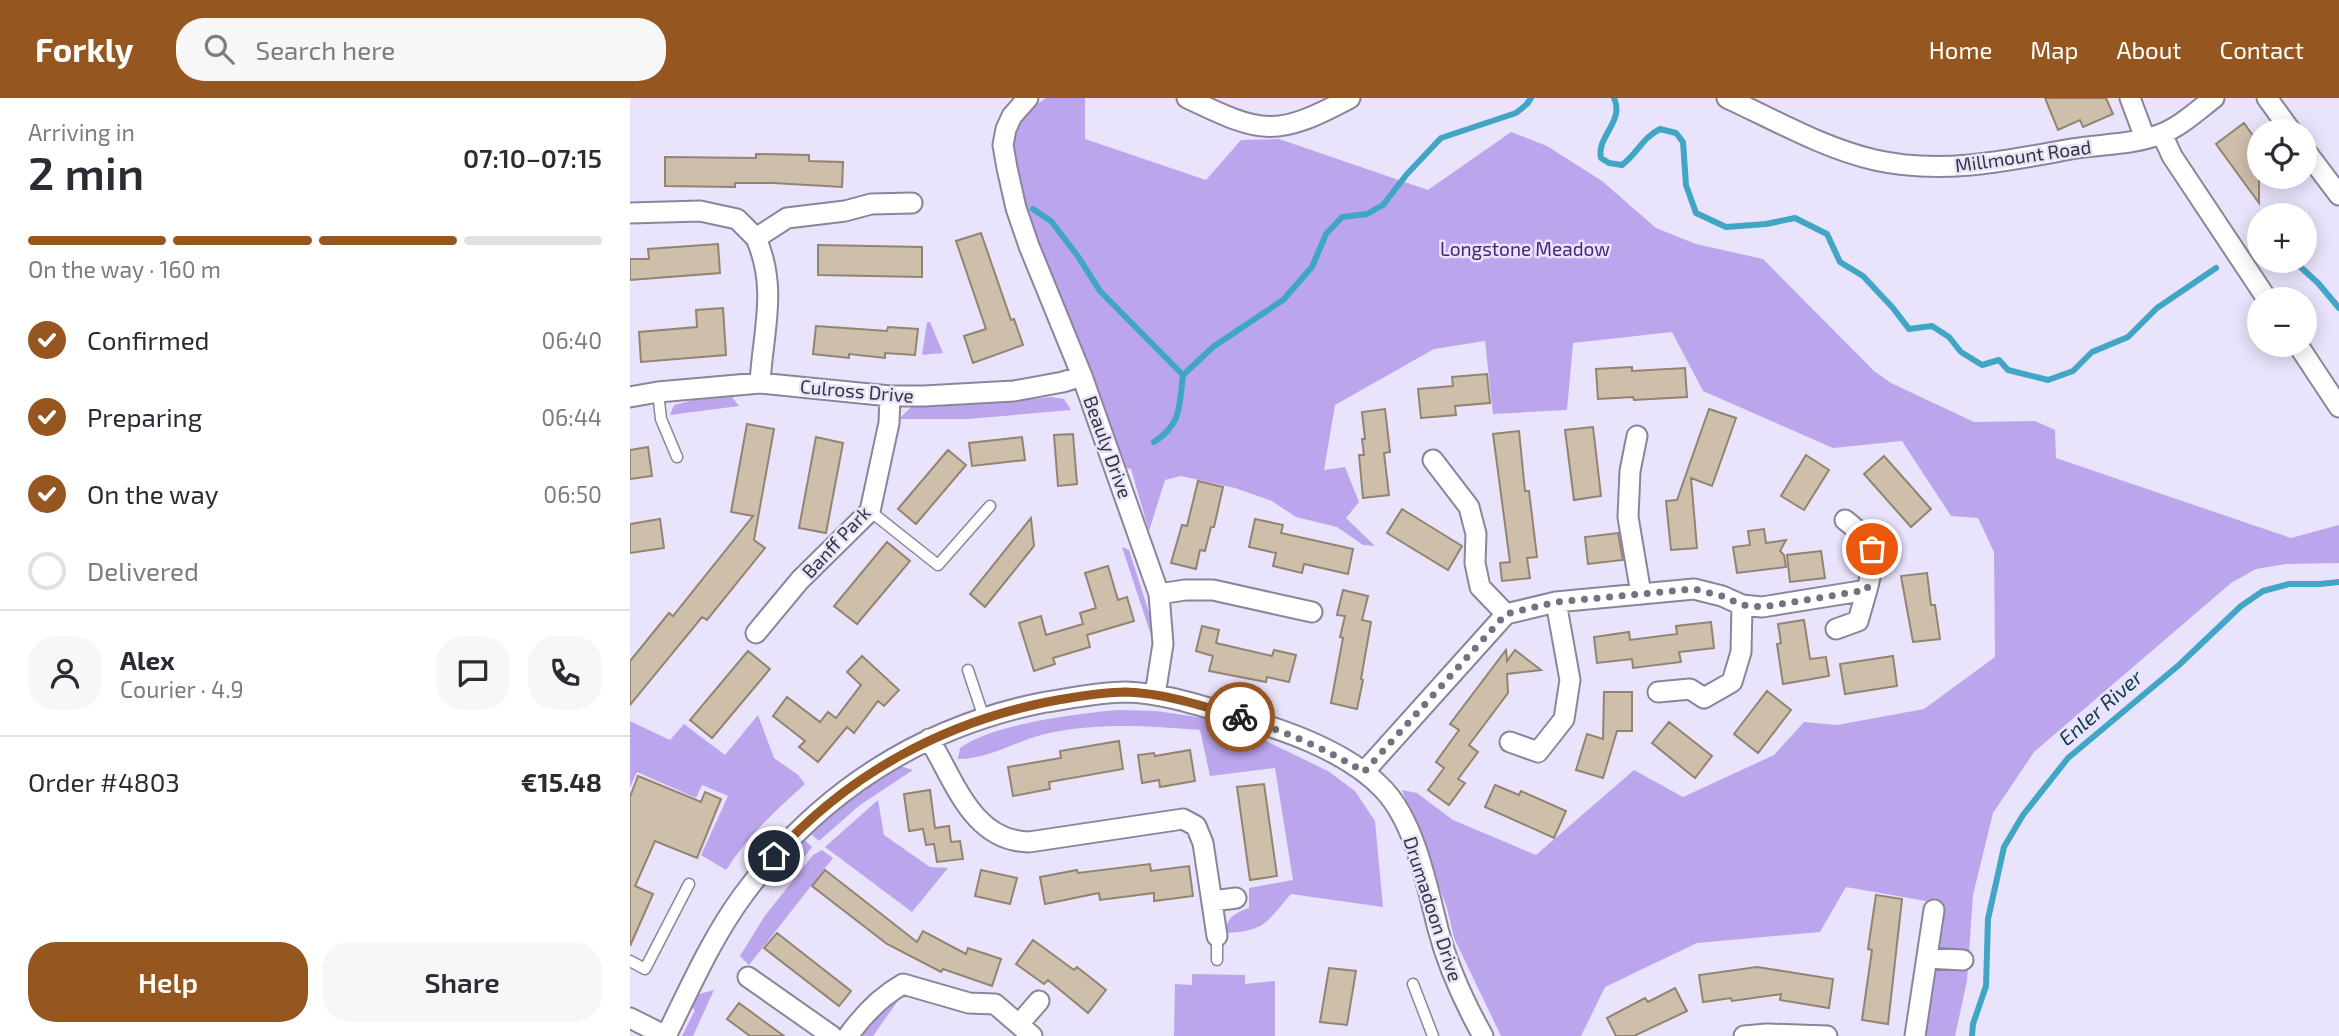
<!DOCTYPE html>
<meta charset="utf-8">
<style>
body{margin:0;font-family:"Exo 2",sans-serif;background:#f7f7f7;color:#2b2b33;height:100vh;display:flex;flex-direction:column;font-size:26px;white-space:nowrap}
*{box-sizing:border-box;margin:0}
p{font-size:23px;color:#7c7c81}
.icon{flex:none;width:38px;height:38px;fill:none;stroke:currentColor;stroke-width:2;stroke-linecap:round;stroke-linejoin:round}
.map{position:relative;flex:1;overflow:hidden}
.panel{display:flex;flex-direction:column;background:#fff;width:630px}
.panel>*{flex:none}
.tools{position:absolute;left:1617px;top:21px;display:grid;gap:14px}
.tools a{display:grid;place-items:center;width:70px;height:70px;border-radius:50%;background:#fff;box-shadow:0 4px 18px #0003;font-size:35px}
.pin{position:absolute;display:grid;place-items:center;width:60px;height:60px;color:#fff;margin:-30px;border:4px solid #fff;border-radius:50%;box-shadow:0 2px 7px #0007}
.courier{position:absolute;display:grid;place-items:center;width:70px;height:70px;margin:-35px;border:5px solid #965620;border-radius:50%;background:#fff;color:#222;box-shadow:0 2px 9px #0007}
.summary em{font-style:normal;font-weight:600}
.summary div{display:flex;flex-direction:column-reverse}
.summary{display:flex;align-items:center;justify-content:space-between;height:119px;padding:0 28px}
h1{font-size:46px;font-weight:600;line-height:52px}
.bar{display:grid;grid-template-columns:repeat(4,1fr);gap:10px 7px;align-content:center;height:84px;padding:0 28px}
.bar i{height:9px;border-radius:5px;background:#e1e1e2}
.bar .active{background:#965620}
.bar p{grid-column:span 4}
.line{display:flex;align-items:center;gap:18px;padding:0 28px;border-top:2px solid #e1e1e2}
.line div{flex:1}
.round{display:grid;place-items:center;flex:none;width:74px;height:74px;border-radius:28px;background:#f7f7f7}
ol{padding:0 28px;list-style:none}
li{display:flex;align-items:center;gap:21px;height:77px}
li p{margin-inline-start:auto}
li .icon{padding:7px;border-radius:50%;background:#965620;color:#fff;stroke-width:4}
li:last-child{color:#7c7c81}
li i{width:38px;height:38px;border:4px solid #e1e1e2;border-radius:50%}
.primary-button{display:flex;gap:14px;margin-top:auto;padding:14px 28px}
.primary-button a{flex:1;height:80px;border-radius:28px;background:#965620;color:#fff;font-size:28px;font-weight:600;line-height:80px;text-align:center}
.primary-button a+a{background:#f7f7f7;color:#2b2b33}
header{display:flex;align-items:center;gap:42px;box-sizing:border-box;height:98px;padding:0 35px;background:#965620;color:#fff}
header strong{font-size:33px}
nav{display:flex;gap:38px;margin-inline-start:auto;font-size:24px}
.search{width:490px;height:63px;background:#f7f7f7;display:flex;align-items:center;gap:18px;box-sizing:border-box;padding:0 24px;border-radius:28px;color:#7c7c81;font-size:26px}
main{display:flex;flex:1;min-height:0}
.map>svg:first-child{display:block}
.green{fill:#bba6ed}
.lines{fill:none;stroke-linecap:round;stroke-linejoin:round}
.stream{stroke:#41a6c6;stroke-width:6}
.building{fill:#cebfab;stroke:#928471;stroke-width:2}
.lane-casing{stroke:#8a859a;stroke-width:13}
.street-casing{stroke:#8a859a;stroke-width:23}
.lane{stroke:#fff;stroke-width:10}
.street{stroke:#fff;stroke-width:19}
.done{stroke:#757180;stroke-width:7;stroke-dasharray:0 12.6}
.route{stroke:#965620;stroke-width:9}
.labels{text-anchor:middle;stroke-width:5;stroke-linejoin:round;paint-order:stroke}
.street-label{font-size:19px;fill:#36343d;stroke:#e9e3fb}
.park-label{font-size:19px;fill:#452577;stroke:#e9e3fb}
.water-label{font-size:21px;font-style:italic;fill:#0e3b49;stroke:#e9e3fb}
</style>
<header>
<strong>Forkly</strong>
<div class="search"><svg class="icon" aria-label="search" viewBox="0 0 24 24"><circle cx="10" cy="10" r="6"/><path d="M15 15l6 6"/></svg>Search here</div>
<nav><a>Home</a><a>Map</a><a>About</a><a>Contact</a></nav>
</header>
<main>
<section class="panel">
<div class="summary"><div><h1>2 min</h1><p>Arriving in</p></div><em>07:10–07:15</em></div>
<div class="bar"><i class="active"></i><i class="active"></i><i class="active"></i><i></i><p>On the way · 160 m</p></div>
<ol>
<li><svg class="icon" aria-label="check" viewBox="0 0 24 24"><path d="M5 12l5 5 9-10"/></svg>Confirmed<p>06:40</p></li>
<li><svg class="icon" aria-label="check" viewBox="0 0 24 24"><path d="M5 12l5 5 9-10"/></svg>Preparing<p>06:44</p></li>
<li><svg class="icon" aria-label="check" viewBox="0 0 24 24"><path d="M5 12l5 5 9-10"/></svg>On the way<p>06:50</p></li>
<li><i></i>Delivered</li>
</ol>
<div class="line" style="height:126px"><a class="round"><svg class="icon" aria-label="person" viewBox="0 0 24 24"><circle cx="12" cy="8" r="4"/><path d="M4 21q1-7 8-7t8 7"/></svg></a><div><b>Alex</b><p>Courier · 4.9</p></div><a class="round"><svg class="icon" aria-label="chat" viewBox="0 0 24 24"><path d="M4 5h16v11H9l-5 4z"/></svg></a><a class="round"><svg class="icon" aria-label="phone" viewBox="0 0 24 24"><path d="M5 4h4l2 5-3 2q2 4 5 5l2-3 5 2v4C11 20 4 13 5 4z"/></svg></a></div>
<div class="line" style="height:91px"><div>Order #4803</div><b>€15.48</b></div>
<div class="primary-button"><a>Help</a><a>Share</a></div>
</section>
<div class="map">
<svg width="1709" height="938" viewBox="0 0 1709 938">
<rect width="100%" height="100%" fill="#e9e3fb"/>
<path class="green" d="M416,0H455V41L576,82L611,42L649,41L798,92L881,34L917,48L972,83L1026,130L1066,146L1133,161L1244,273L1261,285L1344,324L1405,323L1425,332L1426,360L1661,440L1709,427V465L1656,466L1626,471L1601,485L1404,654L1363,715L1343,797L1337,883L1325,938H1293L1307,805L1216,789L1190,834L1067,845L975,889L951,938H871L824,840L817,810L772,692L787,695L823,722L906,757L1004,672L1053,699L1144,657L1174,624L1207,627L1294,611L1365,559L1364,454L1348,420L1321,418L1272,343L1203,350L1073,293L1042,234L943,245L937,312L863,316L855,243L804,251L705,307L694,372L715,369L729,404L716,420L745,448L733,447L707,429L666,419L642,403L605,390L551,378L535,382L519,433L501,371L496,370L390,94L381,37L392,17Z
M297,224H300L313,255L292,257Z
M102,299L109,308L40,317L44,307L64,302Z
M421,299L434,301L441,312L338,321H269L281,309L350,306Z
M492,449L499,452L523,527L521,537Z
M487,612L526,613L574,620L617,634L698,673L725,693L745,723L753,809L661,796C636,825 635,833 595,835C597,819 605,815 619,810V790L663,782L645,670L580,678L570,632C518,628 467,624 415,636C386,643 359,661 328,661L330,650C364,626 445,616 487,612Z
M128,617L144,660L168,677L175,686C146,712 117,739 96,772L71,757L98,698L72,687L66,700L7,674L0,689V623L40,642L54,626L95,657Z
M270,668L283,672L230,707L189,743L182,737C196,712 245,684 270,668Z
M248,702L254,737L300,769L318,770L282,814L195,749Z
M175,742L182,749L152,787L143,776Z
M192,752L203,760L119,867L110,858L134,819L183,757Z
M562,876L615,877V886L645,883V938H544L545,886L562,887Z
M84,892L63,938H52L65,912L60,908L66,897Z
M272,897L243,938H232L259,902Z"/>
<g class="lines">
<path class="stream" d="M984,0C995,23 966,39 971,60L979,65L992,67C1008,55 1012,40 1030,31L1046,35L1053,44L1056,87L1066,115L1096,129L1136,126L1165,120L1197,136L1210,164L1233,178L1263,210L1279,231L1302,228L1319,239L1331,254L1352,267L1369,262L1378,272L1418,282L1443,273L1462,254L1498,239L1527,210L1586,170
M403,111L421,123L447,157L470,193L553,277
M1664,163L1688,185L1709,210
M553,277L583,249L653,202L682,169L696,136L712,119L737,116L753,107L777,76L811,40L886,15L897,6L901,0
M524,344C552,326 549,308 553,277
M1342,938L1343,926L1356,888L1358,821L1374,749L1393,717L1438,660L1549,567L1611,508L1633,493L1659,486H1690L1709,484"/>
</g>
<path class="building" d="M1415,0H1476L1483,16L1453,29L1450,22L1428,32Z
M1614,25L1629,46V105L1586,46Z
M126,56L179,57V63L213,64L212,89L143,85H105V89L35,88V59L126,60Z
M351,135L381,222L384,221L393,247L343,265L334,238L356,231L326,143Z
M88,146L90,175L0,182V161H19L18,151Z
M188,147L292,149V179L188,177Z
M93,210L96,257L11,264L9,234L67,229L66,212Z
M186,228L257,233L258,229L288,231L285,257L255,255V260L219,256V260L183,256Z
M1002,269V273L1055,270L1057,299L1004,302L1003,299L968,301L966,271Z
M857,276L860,305L825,308L826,317L791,320L788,291L823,288L822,279Z
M755,311L760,354L754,355L759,397L733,400L729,357H734L732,341H735L732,314Z
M1079,311L1106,320L1082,388L1061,380L1067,450L1041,452L1036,403L1047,402Z
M117,326L144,331L124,442L135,450L77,522L72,519L0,607V563L39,515L43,518L123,418L101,414Z
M963,329L971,398L944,402L935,332Z
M889,333L895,393H899L907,459L897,460L900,480L872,483L870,465L880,464L863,336Z
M443,336L447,386L428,388L424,337Z
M186,339L213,345L196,435L169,430Z
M392,339L395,362L342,368L339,345Z
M18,349L22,378L0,381V352Z
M318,352L336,367L286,426L268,411Z
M1176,357L1199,372L1174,412L1151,398Z
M1254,358L1301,411L1281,429L1234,376Z
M568,383L593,389L584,429H581L575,453L570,452L566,471L541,465L552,427L557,428Z
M772,411L832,448L818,472L757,435Z
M401,420L404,448L355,509L340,496Z
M30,421L34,450L0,455V426Z
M625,421L653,427L651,435L723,451L718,476L674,466L672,475L643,468L646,455L619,449Z
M1134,431L1136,445L1156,442L1150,453L1154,457L1156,469L1107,475L1103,449L1120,447L1118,433Z
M988,435L993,462L958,466L955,439Z
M257,444L280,463L227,526L204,508Z
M1191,453L1195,480L1160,484L1157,457Z
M478,468L488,502L497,499L504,523L457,537L460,549L423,560L425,566L404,573L389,525L411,518L416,537L453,526L450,515L466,510L455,475Z
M1297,475L1301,507H1305L1310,541L1283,544L1271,478Z
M713,492L738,498L732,522L741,524L731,581L733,582L727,611L701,605L713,540L710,539L715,518L707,517Z
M1174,522L1180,561L1196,559L1199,578L1153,586L1147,546L1151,545L1148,526Z
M1081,524L1084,550L1049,554L1051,564L1003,570L1002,561L967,565L964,539L999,534L1000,542L1047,536L1046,528Z
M572,528L589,532L586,545L642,558L644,552L666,557L659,584L637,579L636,584L579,573L583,558L566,553Z
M876,552L877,563L885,552L911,572L877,576L878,595L839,647L848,654L828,681L835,685L819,707L798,692L814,670L806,664L829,632L820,626Z
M118,553L140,571L82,640L60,622Z
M232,558L269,592L254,608L248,603L224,635L217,629L188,664L169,649L175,643L143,618L157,599L190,624L198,614L206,620L231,587L217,574Z
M1263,558L1267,588L1215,596L1210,566Z
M1137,593L1161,612L1128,655L1104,636Z
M974,594H1002V633H987L973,680L946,672L957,636L973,641Z
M1039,624L1082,658L1065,680L1022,645Z
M489,643L493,671L419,684L420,691L383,698L378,669L431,660L430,653Z
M560,652L565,683L530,689L529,682L512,685L508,657L524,655L525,658Z
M8,678L71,704L75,694L91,701L67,760L25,743L5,788L23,796L0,848V699Z
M634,686L647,778L620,782L607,689Z
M865,687L889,697L891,693L936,713L924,740L855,709Z
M300,692L305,730L319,728L321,744L330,743L333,761L307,764L304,746L296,747L293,731L279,733L274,696Z
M520,766L521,773L559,768L563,798L524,803V795L470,802L469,795L415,806L410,779L447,772L448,775Z
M195,772L287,844L293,833L336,856L338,850L371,861L362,888L313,871L311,874L257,846L182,788Z
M351,772L387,780L380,806L345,798Z
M1246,797L1272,801L1258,926L1232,922L1242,852L1238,851Z
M147,835L221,893L209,908L134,850Z
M403,842L444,872L447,869L476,892L458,915L418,882L414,886L386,866Z
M1127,869L1203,881L1199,910L1150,902L1151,896L1102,903L1101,900L1073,904L1069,877Z
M699,870L726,873L717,927L690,924Z
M1045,890L1057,913L1004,938H986L977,920L1015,900L1018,904Z
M109,905L128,919L154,938H120L97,921Z"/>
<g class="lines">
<g class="lane-casing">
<path id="lane" d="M28,294L31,321L47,359
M240,413L308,467L360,408
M338,572L354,620
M587,838V862
M0,863L15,871L59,786
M783,886L803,938"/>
</g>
<g class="street-casing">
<path id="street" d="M398,0L382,18L376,31L373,47L377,70L386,110L399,148L452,278L529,496L533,546L525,597
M557,0C632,36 645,40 720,0
M1097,0C1145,22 1193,50 1245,62C1311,77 1376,63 1441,51C1471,46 1503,47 1531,36C1550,29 1568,12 1584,0
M1500,0L1515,40
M1637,0L1661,33
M1532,36L1542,58L1637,201
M1675,52L1709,97
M0,115L70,113L107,121L126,140
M1668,247L1709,309
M130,285C133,232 148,191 126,140L157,120L215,113L241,106L282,105
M0,299L28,294L130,285L260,298H294L384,293L433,284L452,278
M1007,338L1000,373L998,419L1011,496
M803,362L839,409L846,436L845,465L850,489L876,516
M529,496L555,492H583L682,514
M1206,531L1228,523L1237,492
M126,535L170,482L240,413L259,325L260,298
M1028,594L1060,591L1074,600L1102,584L1111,554L1112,507
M299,641C325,683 342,743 399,744L553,721L566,728L573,745L587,838
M880,644L908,654L934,621L940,582L926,504
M734,674L876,516L926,504L1064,491L1092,498L1112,507L1132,509L1237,492C1246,457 1245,445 1215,422
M583,803L606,800
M1297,860L1333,862
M118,879L202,938
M0,920L36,938
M389,926L409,903
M36,938C60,890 82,839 114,796C189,694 292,628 416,604C442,600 470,594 496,594C531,595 565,606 599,616C649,630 717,652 754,692C785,725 797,788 808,831C818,869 834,904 853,938
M218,938C233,917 250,899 273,886L339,905L365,906L402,938
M1114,938L1137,936L1197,938
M1285,938L1304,812"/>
</g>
<use href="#lane" class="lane"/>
<use href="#street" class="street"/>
</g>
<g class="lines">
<path class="done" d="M610,619C653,633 695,650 734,674L876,516L926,504L1064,491L1092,498L1112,507L1132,509L1237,492L1242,471V451"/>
<path class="route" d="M144,758C218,676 314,624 422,603C446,599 471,594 496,594C534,595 573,608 610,619"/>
</g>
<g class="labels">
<g class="street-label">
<text transform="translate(1393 58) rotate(-8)" y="7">Millmount Road</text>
<text transform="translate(227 293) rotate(5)" y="7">Culross Drive</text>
<text transform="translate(478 349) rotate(70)" y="7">Beauly Drive</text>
<text transform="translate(206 444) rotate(-47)" y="7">Banff Park</text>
<text transform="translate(803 811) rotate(72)" y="7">Drumadoon Drive</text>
</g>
<g class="park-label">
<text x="895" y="158">Longstone Meadow</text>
</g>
<g class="water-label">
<text transform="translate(1471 610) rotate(-41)" y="7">Enler River</text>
</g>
</g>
</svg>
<div class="tools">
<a><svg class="icon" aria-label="locate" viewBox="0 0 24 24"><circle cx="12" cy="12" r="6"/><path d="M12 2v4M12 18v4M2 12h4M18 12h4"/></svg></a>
<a>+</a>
<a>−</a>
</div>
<div class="pin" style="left:1242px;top:451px;background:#ea580c"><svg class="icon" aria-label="bag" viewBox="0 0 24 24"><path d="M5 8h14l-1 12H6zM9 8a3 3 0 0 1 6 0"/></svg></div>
<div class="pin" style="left:144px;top:758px;background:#1f2937"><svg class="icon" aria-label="home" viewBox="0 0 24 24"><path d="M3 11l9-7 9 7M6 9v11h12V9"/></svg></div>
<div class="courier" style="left:610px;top:619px"><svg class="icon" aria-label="bike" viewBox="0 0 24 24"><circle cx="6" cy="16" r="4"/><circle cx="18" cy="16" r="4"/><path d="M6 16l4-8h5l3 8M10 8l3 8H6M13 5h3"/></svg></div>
</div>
</main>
